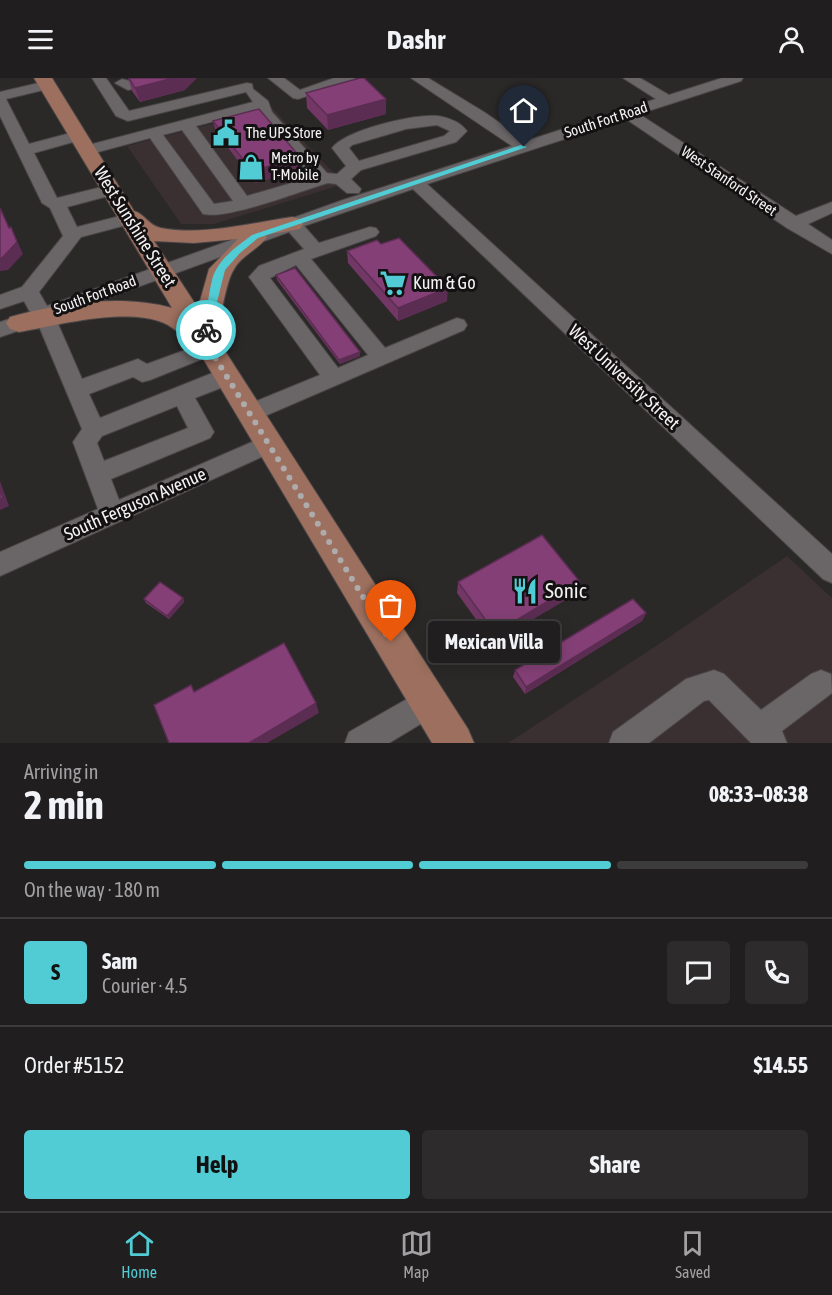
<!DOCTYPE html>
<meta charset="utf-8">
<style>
body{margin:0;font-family:"Asap Condensed",sans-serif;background:#2d2b2b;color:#f1f3f6;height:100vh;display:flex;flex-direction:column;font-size:22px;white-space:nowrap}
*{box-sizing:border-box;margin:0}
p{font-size:20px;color:#a2a2a4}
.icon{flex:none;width:33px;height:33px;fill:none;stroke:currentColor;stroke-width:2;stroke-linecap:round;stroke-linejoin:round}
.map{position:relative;height:665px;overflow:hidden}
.drawer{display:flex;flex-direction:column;background:#201e1e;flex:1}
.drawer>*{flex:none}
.pin{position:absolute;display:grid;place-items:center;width:51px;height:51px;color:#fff;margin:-62px -26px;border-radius:50% 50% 50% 0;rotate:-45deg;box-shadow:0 0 6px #0007}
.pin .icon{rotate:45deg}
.courier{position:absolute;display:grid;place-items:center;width:60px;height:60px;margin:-30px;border:4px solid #51ccd4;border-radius:50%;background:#fff;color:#222;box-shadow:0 2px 8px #0007}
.bubble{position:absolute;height:42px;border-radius:6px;background:#201e1e;box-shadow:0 3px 15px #0003,0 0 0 2px #3d3c3c;font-size:20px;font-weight:700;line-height:42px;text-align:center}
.overview em{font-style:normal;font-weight:700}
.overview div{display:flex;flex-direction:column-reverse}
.overview{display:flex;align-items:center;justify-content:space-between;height:102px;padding:0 24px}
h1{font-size:39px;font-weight:700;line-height:45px}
.bar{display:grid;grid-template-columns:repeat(4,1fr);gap:9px 6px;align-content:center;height:72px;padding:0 24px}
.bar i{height:8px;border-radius:4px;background:#3d3c3c}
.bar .active{background:#51ccd4}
.bar p{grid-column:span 4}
.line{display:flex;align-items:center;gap:15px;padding:0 24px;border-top:2px solid #3d3c3c}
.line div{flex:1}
.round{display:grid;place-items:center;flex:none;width:63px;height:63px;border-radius:6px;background:#2d2b2b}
.button{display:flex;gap:12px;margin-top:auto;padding:12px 24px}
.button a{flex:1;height:69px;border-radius:6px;background:#51ccd4;color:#111;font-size:24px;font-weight:700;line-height:69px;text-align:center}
.button a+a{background:#2d2b2b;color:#f1f3f6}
header{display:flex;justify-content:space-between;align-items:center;height:78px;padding:0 24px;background:#201e1e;font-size:27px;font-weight:700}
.dock{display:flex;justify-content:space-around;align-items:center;height:84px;border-top:2px solid #3d3c3c;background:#201e1e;font-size:16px;color:#a2a2a4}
.dock a{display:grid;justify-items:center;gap:3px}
.dock .active{color:#51ccd4}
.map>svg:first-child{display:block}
.built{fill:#3a2f31}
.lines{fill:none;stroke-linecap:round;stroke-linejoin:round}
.minor-casing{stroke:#4a4647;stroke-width:2}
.major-casing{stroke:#4a4647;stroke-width:2}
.minor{fill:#6a6566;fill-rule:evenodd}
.major{fill:#9c6f5e;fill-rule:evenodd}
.wall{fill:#723765}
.shaded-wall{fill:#5c2d53}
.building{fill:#844076;stroke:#5c2d53;stroke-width:1.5}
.route{fill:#51ccd4}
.done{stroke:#aeabac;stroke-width:6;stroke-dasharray:0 10.8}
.labels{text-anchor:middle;stroke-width:6;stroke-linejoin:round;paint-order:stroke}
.far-street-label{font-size:15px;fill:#f5f2f3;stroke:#131111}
.far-poi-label{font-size:15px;fill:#f5f2f3;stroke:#131111;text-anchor:start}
.street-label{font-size:18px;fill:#f5f2f3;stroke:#131111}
.poi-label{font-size:18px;fill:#f5f2f3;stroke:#131111;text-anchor:start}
.near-poi-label{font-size:21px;fill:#f5f2f3;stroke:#131111;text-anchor:start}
</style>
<header><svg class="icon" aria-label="menu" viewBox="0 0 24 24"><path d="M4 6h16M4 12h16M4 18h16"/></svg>Dashr<svg class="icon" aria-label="person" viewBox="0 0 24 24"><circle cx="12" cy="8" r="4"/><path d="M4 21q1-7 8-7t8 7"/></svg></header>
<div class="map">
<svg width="832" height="665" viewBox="0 0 832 665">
<rect width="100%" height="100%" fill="#2b2828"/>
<path class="built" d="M272,30L344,106L214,146H181L127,68Z
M787,478L832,520V665H508L665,562Z"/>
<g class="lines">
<g class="minor-casing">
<path id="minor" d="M92,0H106L129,33L247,5L252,6L253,11L268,23L272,34L327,95L337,96L346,88L332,70C345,52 416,35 438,38C450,40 460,44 467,53L456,64L361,92L351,101L361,111L359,115H347L336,106L328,105C300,113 228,142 203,136L150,60L87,77L79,72L81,69L253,24L246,14L128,43L116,38ZM257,32L260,38L312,99L247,118L196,48ZM437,47L450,53L444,58L359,83L349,70L352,67L406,51ZM182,52L233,123L214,126L163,57Z
M143,0H168L166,3L128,12L115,5L122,1L130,3Z
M268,0H284L300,12L334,0H355L353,3L298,21L293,20Z
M411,0H428L484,34L526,63L656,21L623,0H640L669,17L722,0H743L741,3L639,36L796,138L832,124V135L808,146L832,162V176L787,150L626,41L427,106L832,476V505L823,501L413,111L304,148L319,165L370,149L376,150L379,154L376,158L311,181L385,270L457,240L464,242L467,247L464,252L258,341L250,344L242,341L239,335L242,329L320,297L249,199L259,188L304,171L289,154L55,239L82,301L138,281L147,286L210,263L217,265L220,270L217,275L150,302L142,304L133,299L89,316L100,340L220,292L228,290L236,292L239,298L236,304L195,320L214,354L210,360L111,401L119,422L261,360L269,357L277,360L281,366L277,372L0,498V474L98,431L73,364L82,351L38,246L0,259V244L30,234L24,223L0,231V217L22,209L63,158L50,130L42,125L0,38V14L47,3L54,7L52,10L6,21L29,66L78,53L86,58L84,61L34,75L57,120L110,107L116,108L118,112L116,116L67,129L77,149L128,136L134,137L137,141L134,145L81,159L39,214L47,228L343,122L512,68ZM296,187L368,277L338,290L270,200ZM177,328L188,350L104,383L97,365L102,358Z
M714,592L724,596L761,632L811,596L821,592L831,596L832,615L782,653L787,665H751L709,622L704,623L649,665H609L613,654L686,601Z
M428,609L439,613L443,624L439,635L389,665H345L349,654Z"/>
</g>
<g class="major-casing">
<path id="major" d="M34,0H52L134,133C145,136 149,148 161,150C203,158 251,145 292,139L300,141L303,146L300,151L265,157L267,159C258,172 240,178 233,193C225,207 221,241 216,259L468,651L474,665H432L195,267C184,260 175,250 164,245C124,229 60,247 19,254L10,251L6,245L10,239C59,225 123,216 172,230ZM238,161L209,191L198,230L154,163L194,165Z"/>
</g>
<use href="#minor" class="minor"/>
<use href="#major" class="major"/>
</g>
<path class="wall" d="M128,0L185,12L140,24L132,13Z
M306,15L386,21V36L328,52L307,30Z
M213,43L302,91L255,105L216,54Z
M381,166L447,223L398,243L348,185L347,173Z
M276,197L360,278L340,286L277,202Z
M458,504L577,515L493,565L457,515Z
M183,520L184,524L169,541L146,525L144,521Z
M646,535L642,543L525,616L513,599L515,592Z"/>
<path class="shaded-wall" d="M173,0H197L185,12L140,24L135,10Z
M386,21V36L328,52L327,37Z
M300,79L302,91L255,105L252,93Z
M11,149L23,176L8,192L0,193V180Z
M448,210L447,223L398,243V230Z
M360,274V278L340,286L339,282Z
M0,403L9,428L0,432Z
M580,504L577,515L493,565L495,555Z
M183,520L184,524L169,541L167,538Z
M646,535L642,543L525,616L526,609Z
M316,625L319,635L267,665H249Z"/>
<path class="building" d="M129,0H173L135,10Z
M360,0H364L386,21L327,37L306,15Z
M259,31L300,79L252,93L213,43Z
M0,130L9,150L11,149L17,164L2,180H0Z
M399,160L448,210L398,230L347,173L377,162L381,166Z
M295,190L360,274L339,282L276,197Z
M0,411L3,420L0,421Z
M542,457L580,504L495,555L458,504Z
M160,504L183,520L167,538L144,521Z
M633,521L646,535L526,609L515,592Z
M284,565L316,625L249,665H169L154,627L191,607L194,614Z"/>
<path class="route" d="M521,67L527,69L258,160L240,175L225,192L210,252L206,255L201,252C207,235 208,219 212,202C217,182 237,168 252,157Z"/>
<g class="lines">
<path class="done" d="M206,252L203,260L391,564"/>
</g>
<defs>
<g id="civic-bare" transform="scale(2.07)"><path d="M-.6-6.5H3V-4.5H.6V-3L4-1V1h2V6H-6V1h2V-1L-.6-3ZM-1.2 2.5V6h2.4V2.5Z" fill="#51ccd4" stroke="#131111" stroke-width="2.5" paint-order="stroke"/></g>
<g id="shop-bare" transform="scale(2.07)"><path d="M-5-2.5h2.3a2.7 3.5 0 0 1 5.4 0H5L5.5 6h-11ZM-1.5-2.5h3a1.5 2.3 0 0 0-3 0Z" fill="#51ccd4" stroke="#131111" stroke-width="2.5" paint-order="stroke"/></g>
<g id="supermarket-bare" transform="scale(2.07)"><path d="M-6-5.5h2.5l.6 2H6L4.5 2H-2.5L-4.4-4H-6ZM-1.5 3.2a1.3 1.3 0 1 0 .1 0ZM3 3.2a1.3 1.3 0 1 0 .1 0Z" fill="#51ccd4" stroke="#131111" stroke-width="2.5" paint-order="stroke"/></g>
<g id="restaurant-bare" transform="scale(2.07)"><path d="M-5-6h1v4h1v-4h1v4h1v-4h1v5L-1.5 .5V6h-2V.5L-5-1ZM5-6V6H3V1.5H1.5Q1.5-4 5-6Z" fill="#51ccd4" stroke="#131111" stroke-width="2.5" paint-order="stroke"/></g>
</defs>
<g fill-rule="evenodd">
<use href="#civic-bare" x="226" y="55"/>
<use href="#shop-bare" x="251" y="89"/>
<use href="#supermarket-bare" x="393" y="205"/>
<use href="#restaurant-bare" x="525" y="513"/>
</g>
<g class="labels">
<g class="far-street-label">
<text transform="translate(606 42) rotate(-18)" y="5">South Fort Road</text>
<text transform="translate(729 103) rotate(34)" y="5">West Stanford Street</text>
<text transform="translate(95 217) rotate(-20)" y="5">South Fort Road</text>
</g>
<g class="far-poi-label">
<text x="246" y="60">The UPS Store</text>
<text x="271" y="85">Metro by<tspan x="271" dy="17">T-Mobile</tspan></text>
</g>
<g class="street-label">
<text transform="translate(135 149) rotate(58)" y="6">West Sunshine Street</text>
<text transform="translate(624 299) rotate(43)" y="6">West University Street</text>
<text transform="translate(135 426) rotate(-24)" y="6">South Ferguson Avenue</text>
</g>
<g class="poi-label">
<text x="413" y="211">Kum &amp; Go</text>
</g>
<g class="near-poi-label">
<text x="545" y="520">Sonic</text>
</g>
</g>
</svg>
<div class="pin" style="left:391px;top:564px;background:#ea580c"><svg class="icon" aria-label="bag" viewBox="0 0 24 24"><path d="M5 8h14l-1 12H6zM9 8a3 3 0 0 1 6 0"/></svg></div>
<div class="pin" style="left:524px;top:69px;background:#1f2937"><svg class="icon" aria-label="home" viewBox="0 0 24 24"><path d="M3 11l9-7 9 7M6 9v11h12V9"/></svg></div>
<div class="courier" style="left:206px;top:252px"><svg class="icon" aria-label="bike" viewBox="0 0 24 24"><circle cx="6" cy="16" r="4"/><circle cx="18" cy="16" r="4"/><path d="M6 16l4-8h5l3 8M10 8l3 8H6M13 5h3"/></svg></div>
<div class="bubble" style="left:428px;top:543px;width:132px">Mexican Villa</div>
</div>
<section class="drawer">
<div class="overview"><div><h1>2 min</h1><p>Arriving in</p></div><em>08:33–08:38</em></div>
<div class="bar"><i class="active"></i><i class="active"></i><i class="active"></i><i></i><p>On the way · 180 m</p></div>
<div class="line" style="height:108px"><b class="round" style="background:#51ccd4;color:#111">S</b><div><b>Sam</b><p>Courier · 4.5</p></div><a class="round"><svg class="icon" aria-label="chat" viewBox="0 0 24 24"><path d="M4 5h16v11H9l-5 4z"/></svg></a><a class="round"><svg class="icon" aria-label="phone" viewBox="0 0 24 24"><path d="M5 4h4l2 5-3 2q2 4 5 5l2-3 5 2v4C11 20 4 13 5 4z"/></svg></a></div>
<div class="line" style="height:78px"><div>Order #5152</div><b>$14.55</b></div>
<div class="button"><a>Help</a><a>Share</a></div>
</section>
<nav class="dock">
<a class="active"><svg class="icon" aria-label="home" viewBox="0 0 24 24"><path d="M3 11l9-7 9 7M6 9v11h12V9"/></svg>Home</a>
<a><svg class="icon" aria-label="map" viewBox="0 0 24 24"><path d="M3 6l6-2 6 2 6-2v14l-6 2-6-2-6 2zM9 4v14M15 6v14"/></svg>Map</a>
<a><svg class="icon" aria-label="saved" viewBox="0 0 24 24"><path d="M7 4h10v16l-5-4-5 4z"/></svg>Saved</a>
</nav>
